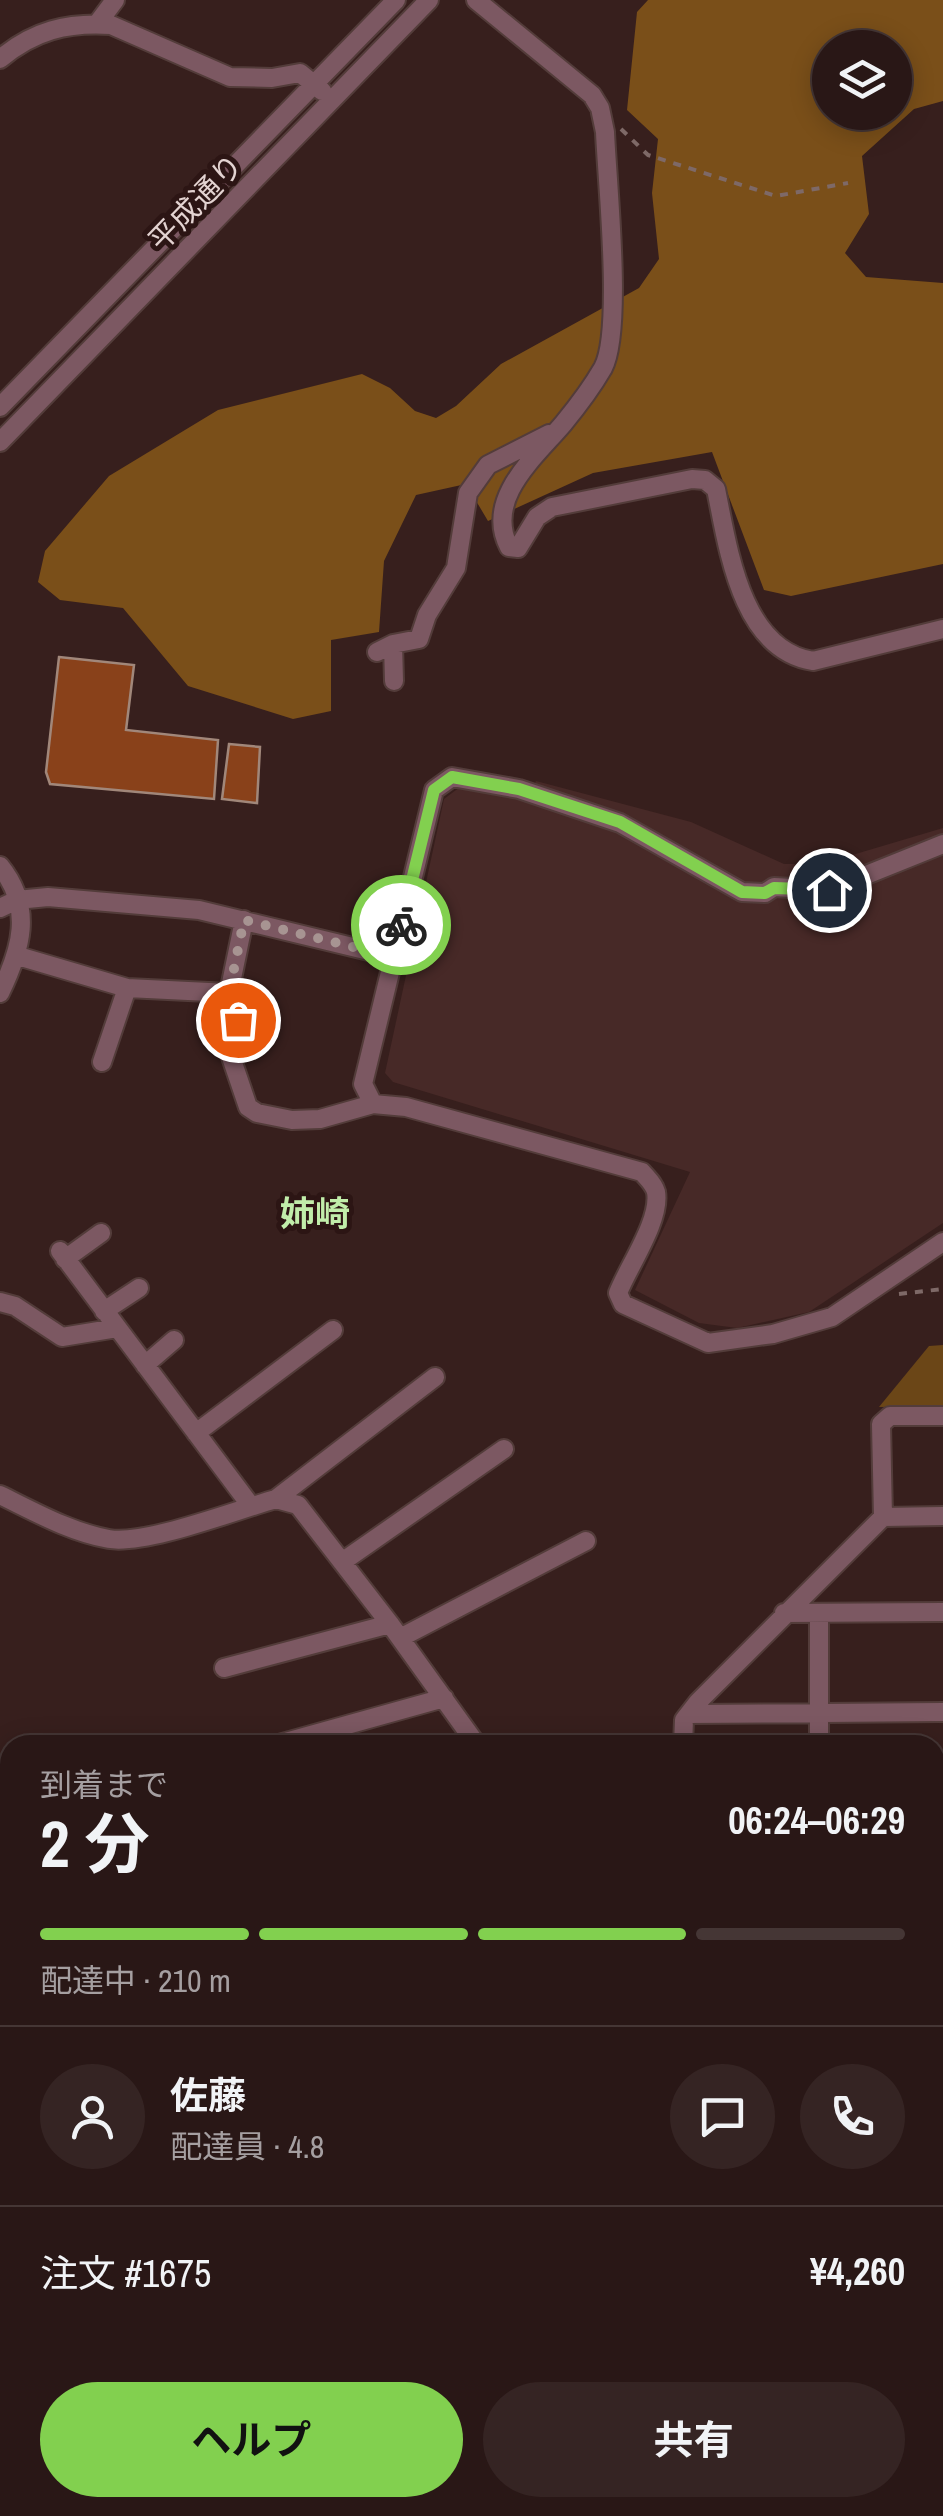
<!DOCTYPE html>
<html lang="ja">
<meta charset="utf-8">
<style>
body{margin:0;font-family:"Archivo Narrow","Noto Sans JP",sans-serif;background:#352423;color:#f1f3f6;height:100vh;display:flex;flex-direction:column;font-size:38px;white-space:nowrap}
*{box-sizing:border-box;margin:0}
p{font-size:32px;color:#a59fa1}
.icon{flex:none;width:55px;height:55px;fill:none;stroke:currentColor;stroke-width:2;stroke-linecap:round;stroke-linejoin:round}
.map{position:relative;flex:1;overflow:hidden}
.sheet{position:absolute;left:0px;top:1735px;width:945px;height:782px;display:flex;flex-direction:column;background:#291716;border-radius:30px 30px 0 0;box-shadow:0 5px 25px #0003,0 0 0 2px #453635}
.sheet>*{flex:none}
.fabs{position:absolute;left:812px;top:30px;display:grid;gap:20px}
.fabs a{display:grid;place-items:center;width:100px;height:100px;border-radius:50%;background:#291716;box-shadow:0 5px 25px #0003,0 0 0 2px #453635;font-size:50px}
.pin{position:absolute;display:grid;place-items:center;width:85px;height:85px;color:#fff;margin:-42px;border:5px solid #fff;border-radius:50%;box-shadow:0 2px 10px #0007}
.courier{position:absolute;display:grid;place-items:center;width:100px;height:100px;margin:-50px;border:8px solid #82d04f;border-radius:50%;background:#fff;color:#222;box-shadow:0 2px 12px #0007}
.overview em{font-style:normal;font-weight:700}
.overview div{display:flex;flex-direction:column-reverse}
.overview{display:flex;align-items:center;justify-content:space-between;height:170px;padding:0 40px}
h1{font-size:65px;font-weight:700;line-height:75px}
.bar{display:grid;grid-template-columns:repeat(4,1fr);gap:15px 10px;align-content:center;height:120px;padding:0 40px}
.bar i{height:12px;border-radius:8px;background:#453635}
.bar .on{background:#82d04f}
.bar p{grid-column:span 4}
.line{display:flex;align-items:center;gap:25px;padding:0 40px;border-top:2px solid #453635}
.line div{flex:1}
.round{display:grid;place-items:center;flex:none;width:105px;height:105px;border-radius:52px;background:#352423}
.cta{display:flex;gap:20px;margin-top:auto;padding:20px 40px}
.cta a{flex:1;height:115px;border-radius:60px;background:#82d04f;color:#111;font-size:40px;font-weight:700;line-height:115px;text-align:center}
.cta a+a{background:#352423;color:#f1f3f6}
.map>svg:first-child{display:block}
.built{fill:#472927}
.green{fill:#6b4617}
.forest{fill:#7a4f19;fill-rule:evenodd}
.building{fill:#89411a;stroke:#a1877a;stroke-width:2.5}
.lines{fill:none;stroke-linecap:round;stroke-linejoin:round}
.minor-casing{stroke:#533c3a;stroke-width:22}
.major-casing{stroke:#533c3a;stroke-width:28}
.path{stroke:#7e6967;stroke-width:4;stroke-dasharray:8 8;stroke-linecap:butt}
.minor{stroke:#7c5862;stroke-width:18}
.major{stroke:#d2889d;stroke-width:22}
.done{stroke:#a79492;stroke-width:10;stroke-dasharray:0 18}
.route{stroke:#82d04f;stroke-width:12}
.labels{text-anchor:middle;stroke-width:10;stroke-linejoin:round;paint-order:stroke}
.street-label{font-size:30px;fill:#e3d3d1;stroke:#2c1514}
.quarter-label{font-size:35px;font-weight:bold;fill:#c1edaa;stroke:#2c1514}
</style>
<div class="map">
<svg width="943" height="2516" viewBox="0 0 943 2516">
<rect width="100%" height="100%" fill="#371f1d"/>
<path class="built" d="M536,781L691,822L784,864H822L943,828V1223L809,1312L737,1328L699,1323L635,1290L690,1172L393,1082L385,1073L444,799L460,787L527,801Z"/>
<path class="green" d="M943,1345V1406L879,1407L929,1346Z"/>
<path class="forest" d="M648,0H943V101L914,109L862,156L869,214L845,253L866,277L943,283V564L791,596L764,590L712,452L593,473L488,521L466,484L416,495L384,561L379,632L331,640V711L293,719L188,686L123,608L60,600L38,582L45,551L109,476L218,410L362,374L390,388L415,411L436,418L456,406L501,364L639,288L659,259L652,193L658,139L627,110L637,12ZM830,48H895V112H830Z
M308,2508H903L911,2516H311Z"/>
<path class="building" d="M59,657L134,665L126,730L218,740L214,799L50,784L46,772Z
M229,744L260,747L257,803L222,799Z"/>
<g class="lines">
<g class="minor-casing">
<path id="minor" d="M476,0L592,95L600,108L605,132C607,181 623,331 603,368C592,387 577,407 563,424C535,457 484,499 509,547L518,548L537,517L552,507L692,479L705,480L716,489C728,548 741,650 813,661L943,629
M97,24L115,0
M0,59C33,31 67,22 111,25L230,77L272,78L300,73L322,91
M0,407L396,0
M0,442L429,0
M393,644L394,681
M377,652L393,644L419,639L427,615L456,568L468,493L488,465L549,434
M943,844L829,890L774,887L765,893L742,892L620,823L519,789L452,777L434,790L363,1084L373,1104L406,1107L642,1172C648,1179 654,1184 656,1192C661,1220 628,1267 618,1293L623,1304L708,1343L773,1334L832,1317L943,1242
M0,866C34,908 21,950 0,993
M0,908L17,900L48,897L199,910L394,957
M244,920L229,993L237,1007L238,1019L231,1057L248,1107L257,1113L292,1120L320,1119L373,1104
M18,956L127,988L229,993
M102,1062L127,988
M60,1251L251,1506
M65,1259L101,1233
M0,1302L15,1306L62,1337L117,1328
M104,1311L139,1288
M145,1365L174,1340
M196,1433L333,1330
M0,1495C35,1512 70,1532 109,1539C147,1545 236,1510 276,1499L298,1505L390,1624L477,1745
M276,1499L435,1377
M883,1517L943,1516
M342,1562L504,1449
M784,1613L943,1612
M819,1613V1745
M400,1638L586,1541
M224,1668L390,1624
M689,1714L943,1712
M275,1745L444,1698
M683,1745L684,1720L698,1702L883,1517L881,1424L890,1416H943
M935,1810H943
M935,1912H943
M935,2015H943
M0,2025L10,2024
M935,2123H943
M935,2219H943
M935,2323L943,2322
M0,2402L10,2403
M935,2420H943
M935,2456L943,2468"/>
</g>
<g class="major-casing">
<path id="major" d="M0,2065L10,2086
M210,2508L214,2516"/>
</g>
<path class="path" d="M621,129L648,155L776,196L848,183
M899,1294L943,1289"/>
<use href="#minor" class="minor"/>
<use href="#major" class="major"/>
</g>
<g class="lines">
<path class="done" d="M238,1020L237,1007L229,993L244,920L394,957L401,925"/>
<path class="route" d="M401,925L434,790L452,777L519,789L620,822L742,892L765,893L774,888L829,890"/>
</g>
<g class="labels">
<g class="street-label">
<text transform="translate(196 203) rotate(-46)" y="10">平成通り</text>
</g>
<g class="quarter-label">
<text x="315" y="1226">姉崎</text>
</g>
</g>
</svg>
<div class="fabs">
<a><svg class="icon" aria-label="layers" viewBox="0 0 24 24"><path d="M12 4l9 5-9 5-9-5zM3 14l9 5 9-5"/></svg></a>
</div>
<div class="pin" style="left:238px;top:1020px;background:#ea580c"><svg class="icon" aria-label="bag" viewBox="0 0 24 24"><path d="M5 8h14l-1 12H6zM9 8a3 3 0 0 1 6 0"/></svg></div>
<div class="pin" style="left:829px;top:890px;background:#1f2937"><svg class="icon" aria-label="home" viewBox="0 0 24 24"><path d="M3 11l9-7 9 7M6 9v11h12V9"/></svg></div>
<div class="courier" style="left:401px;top:925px"><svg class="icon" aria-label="bike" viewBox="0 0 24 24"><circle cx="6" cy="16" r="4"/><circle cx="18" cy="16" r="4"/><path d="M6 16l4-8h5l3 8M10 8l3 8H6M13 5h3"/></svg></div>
<section class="sheet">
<div class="overview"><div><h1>2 分</h1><p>到着まで</p></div><em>06:24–06:29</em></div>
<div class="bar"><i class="on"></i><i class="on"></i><i class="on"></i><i></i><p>配達中 · 210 m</p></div>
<div class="line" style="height:180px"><a class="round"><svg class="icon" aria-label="person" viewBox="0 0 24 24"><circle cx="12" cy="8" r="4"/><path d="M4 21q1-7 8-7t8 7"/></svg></a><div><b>佐藤</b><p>配達員 · 4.8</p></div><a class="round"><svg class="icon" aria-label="chat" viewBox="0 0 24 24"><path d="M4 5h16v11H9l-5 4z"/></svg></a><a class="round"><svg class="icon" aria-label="phone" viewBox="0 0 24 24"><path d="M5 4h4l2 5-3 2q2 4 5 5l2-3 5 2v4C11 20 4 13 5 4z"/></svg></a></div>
<div class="line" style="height:130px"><div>注文 #1675</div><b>¥4,260</b></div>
<div class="cta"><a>ヘルプ</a><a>共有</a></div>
</section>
</div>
